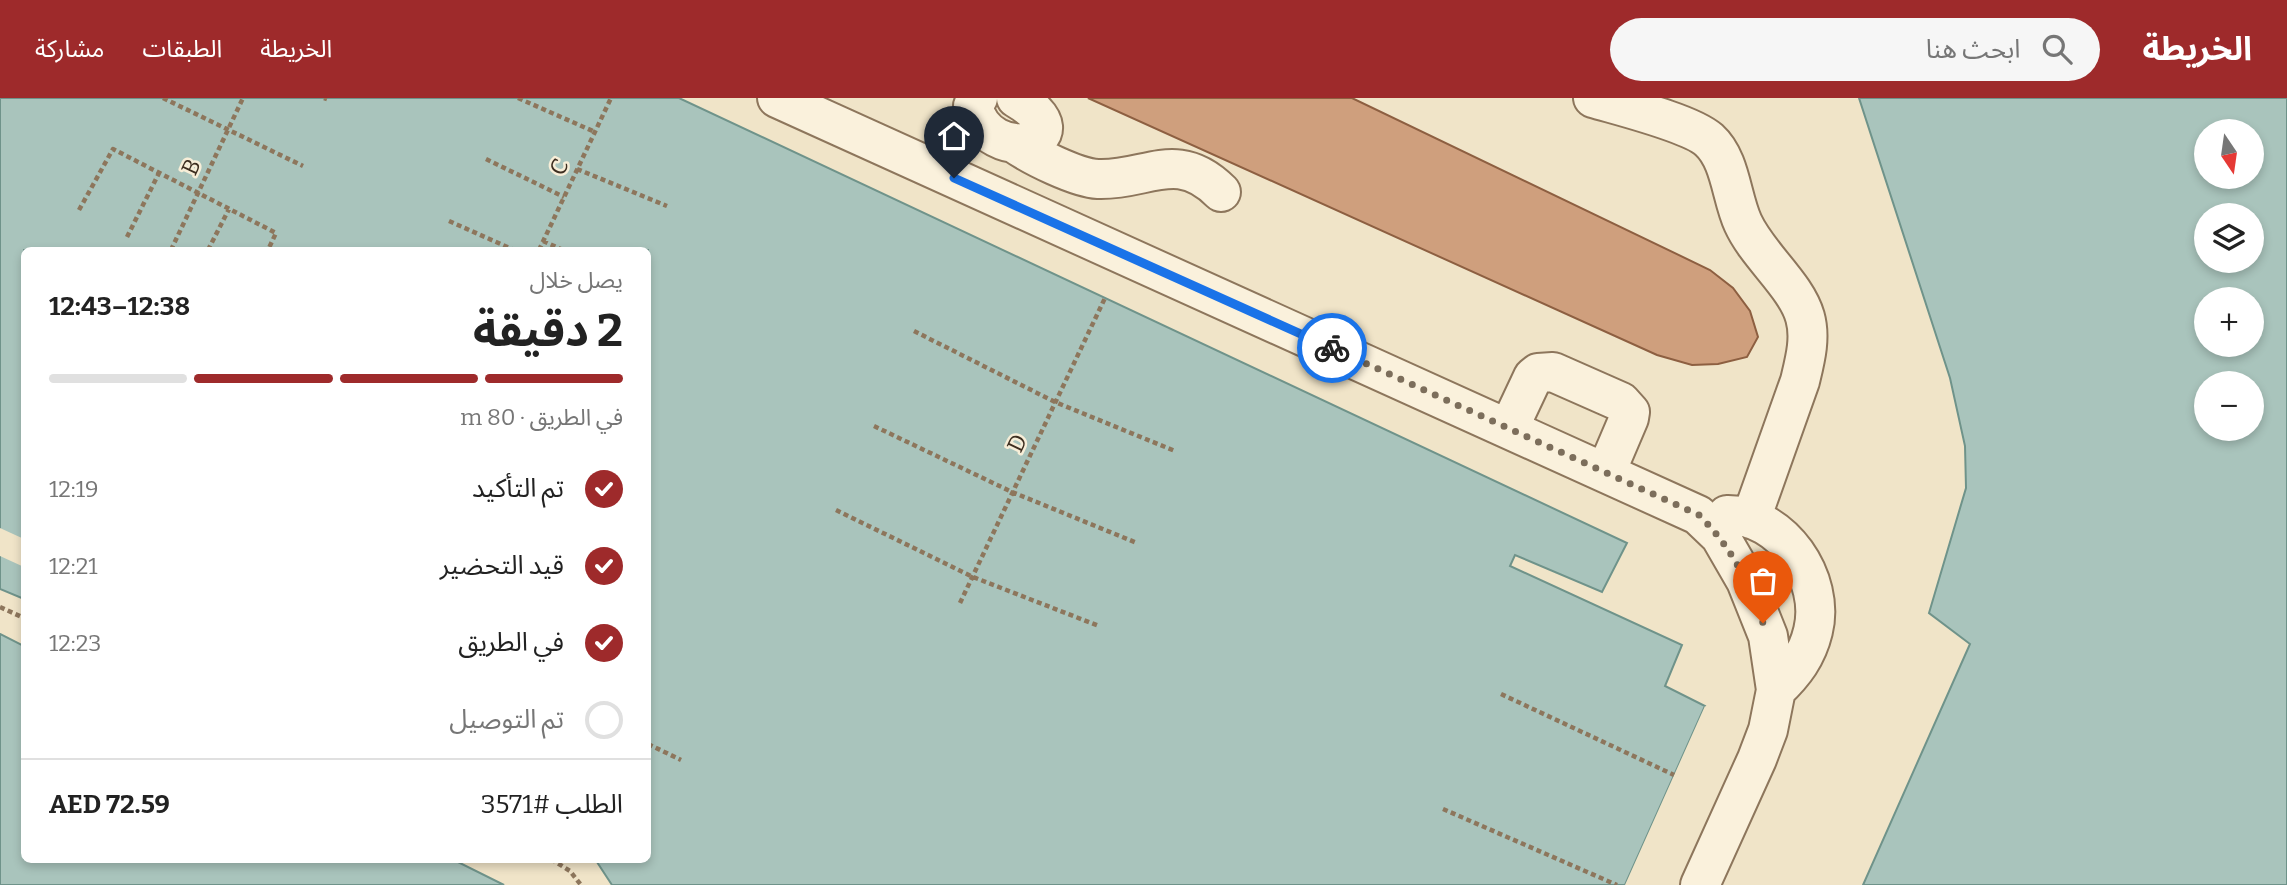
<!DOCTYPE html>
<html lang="ar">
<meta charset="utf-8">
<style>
body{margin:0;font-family:Bitter,"Noto Sans Arabic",serif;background:#f6f6f6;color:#222;direction:rtl;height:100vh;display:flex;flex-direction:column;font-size:26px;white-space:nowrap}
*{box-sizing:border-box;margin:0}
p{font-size:23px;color:#767676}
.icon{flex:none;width:38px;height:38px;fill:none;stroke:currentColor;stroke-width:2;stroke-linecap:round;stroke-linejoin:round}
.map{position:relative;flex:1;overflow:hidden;direction:ltr}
.details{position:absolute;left:21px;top:149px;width:630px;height:616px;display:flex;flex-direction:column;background:#fff;border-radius:10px;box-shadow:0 4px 10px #0003;direction:rtl}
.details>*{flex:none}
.needle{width:46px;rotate:167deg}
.controls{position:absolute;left:2194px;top:21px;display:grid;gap:14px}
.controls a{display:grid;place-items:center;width:70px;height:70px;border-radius:50%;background:#fff;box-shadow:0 4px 10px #0003;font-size:35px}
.pin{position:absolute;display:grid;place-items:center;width:60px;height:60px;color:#fff;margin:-72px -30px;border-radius:50% 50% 50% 0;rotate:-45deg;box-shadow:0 0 7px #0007}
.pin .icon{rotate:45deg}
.courier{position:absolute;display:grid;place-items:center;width:70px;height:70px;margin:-35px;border:5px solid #1a73e8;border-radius:50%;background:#fff;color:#222;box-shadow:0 2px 9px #0007}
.head em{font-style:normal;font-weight:700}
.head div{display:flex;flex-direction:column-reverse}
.head{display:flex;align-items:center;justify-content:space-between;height:119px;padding:0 28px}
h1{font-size:46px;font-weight:700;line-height:52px}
.bar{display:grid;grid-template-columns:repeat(4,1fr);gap:10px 7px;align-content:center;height:84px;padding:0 28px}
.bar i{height:9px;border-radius:5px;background:#e0e0e0}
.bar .active{background:#9e2a2b}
.bar p{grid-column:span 4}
.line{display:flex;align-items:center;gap:18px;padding:0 28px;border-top:2px solid #e0e0e0}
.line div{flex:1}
ol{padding:0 28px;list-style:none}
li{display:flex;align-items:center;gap:21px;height:77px}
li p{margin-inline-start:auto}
li .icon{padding:7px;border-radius:50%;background:#9e2a2b;color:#fff;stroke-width:4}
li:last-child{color:#767676}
li i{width:38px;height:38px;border:4px solid #e0e0e0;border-radius:50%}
header{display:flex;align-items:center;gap:42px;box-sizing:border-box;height:98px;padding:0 35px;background:#9e2a2b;color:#fff}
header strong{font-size:33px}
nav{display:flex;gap:38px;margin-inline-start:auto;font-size:24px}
.search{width:490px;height:63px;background:#f6f6f6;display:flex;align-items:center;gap:18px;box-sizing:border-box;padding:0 24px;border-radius:38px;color:#767676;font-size:26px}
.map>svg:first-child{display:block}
.water{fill:#a9c4bc;stroke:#6f938a;stroke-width:2;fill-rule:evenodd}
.pier{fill:#f0e4c8}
.building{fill:#cf9f7d;stroke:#8d5f41;stroke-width:2}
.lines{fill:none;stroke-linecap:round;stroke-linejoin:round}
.minor-casing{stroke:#8d765c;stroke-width:42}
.path{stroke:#8d765c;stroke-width:4.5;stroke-dasharray:5 3.5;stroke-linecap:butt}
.minor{stroke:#faf1dc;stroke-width:38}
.done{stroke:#7c6e5b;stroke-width:7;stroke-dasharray:0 12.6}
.route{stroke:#1a73e8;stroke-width:9}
.labels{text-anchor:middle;stroke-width:5;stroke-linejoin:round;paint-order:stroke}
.street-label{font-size:23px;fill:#3d2e20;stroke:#f7eed8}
</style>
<header>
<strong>الخريطة</strong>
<div class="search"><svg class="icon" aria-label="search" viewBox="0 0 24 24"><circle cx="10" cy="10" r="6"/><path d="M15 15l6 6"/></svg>ابحث هنا</div>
<nav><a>الخريطة</a><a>الطبقات</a><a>مشاركة</a></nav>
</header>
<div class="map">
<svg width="2287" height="787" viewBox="0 0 2287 787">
<rect width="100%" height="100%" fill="#f0e4c8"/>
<path class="water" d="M0,0H679L1627,445L1602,494L1515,457L1510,468L1682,547L1665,588L1705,608L1625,787H612L595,761H648V152H24V501L0,491Z
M1859,0H2287V787H1863L1970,546L1929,515L1966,390L1965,348L1950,280ZM2207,33H2252V79H2207ZM2207,117H2252V163H2207ZM2252,201V247H2207V201ZM2207,285H2252V331H2207Z
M0,536L24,548V761H452L504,787H0Z"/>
<path class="pier" d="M0,430L24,441V469L0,458Z
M1705,608L1708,610L1677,679L1629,787H1625Z"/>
<path class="building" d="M1088,0H1352L1710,172L1733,190L1750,213L1758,239L1747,259L1718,266L1692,267L1657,257Z"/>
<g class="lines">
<g class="minor-casing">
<path id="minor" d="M777,0L1698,417L1720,438L1746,483L1768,538L1776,592L1768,632L1757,661L1700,787
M978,0L973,8C988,71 1091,44 1016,0
M1593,0C1620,8 1690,25 1709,42C1731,62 1731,99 1743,125C1758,158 1796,187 1805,219C1811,240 1805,262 1800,283L1751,421
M1014,45C1032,58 1077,80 1098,81C1147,83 1177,50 1221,94
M1509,330L1533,279L1538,275L1553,274L1621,304L1630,314L1629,320L1606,374
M1727,417C1782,416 1826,481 1813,533C1807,558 1794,575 1776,592"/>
</g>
<path class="path" d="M163,0L303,68
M324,0L327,1
M518,0L595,34
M486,61L564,99
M577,71L667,108
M79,112L113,51L276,135L268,152
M449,123L514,152
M127,139L159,75
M543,143L563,152
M171,152L243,0
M208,152L229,111
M539,152L611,0
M914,233L1055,304L1175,353
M874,328L1012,394L1137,445
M836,412L973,479L1099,528
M960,505L1105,200
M0,509L24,520
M1501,596L1674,677
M648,646L681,662
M1443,711L1617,787
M551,761L570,773L581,787"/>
<use href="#minor" class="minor"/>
</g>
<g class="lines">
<path class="done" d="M1332,250L1699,417C1732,450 1747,481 1763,525"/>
<path class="route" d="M954,80L1332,250"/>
</g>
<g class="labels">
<g class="street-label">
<text transform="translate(191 69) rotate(-65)" y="8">B</text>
<text transform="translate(559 69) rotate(-65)" y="8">C</text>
<text transform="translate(1017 345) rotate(-64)" y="8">D</text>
</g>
</g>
</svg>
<div class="controls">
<a><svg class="needle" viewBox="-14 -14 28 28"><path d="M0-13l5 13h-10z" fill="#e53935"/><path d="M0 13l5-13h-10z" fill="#767676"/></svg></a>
<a><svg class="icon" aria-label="layers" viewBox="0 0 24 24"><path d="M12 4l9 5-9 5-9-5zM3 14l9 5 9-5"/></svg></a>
<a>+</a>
<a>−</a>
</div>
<div class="pin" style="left:1763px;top:525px;background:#ea580c"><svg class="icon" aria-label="bag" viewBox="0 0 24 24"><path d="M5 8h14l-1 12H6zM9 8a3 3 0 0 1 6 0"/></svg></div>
<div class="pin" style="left:954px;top:80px;background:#1f2937"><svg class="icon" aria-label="home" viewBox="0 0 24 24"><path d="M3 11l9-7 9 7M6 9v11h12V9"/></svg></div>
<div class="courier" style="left:1332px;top:250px"><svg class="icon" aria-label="bike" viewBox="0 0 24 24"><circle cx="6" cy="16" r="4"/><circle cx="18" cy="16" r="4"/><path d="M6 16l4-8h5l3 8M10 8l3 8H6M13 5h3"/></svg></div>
<section class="details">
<div class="head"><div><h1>2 دقيقة</h1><p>يصل خلال</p></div><em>12:38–12:43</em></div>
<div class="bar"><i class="active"></i><i class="active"></i><i class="active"></i><i></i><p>في الطريق · 80 m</p></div>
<ol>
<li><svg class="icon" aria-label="check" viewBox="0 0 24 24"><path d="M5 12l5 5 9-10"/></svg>تم التأكيد<p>12:19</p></li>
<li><svg class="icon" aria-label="check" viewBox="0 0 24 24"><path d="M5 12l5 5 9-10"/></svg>قيد التحضير<p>12:21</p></li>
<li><svg class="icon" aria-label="check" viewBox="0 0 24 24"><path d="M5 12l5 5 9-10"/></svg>في الطريق<p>12:23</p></li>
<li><i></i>تم التوصيل</li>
</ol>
<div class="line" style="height:91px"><div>الطلب #3571</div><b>AED 72.59</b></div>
</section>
</div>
